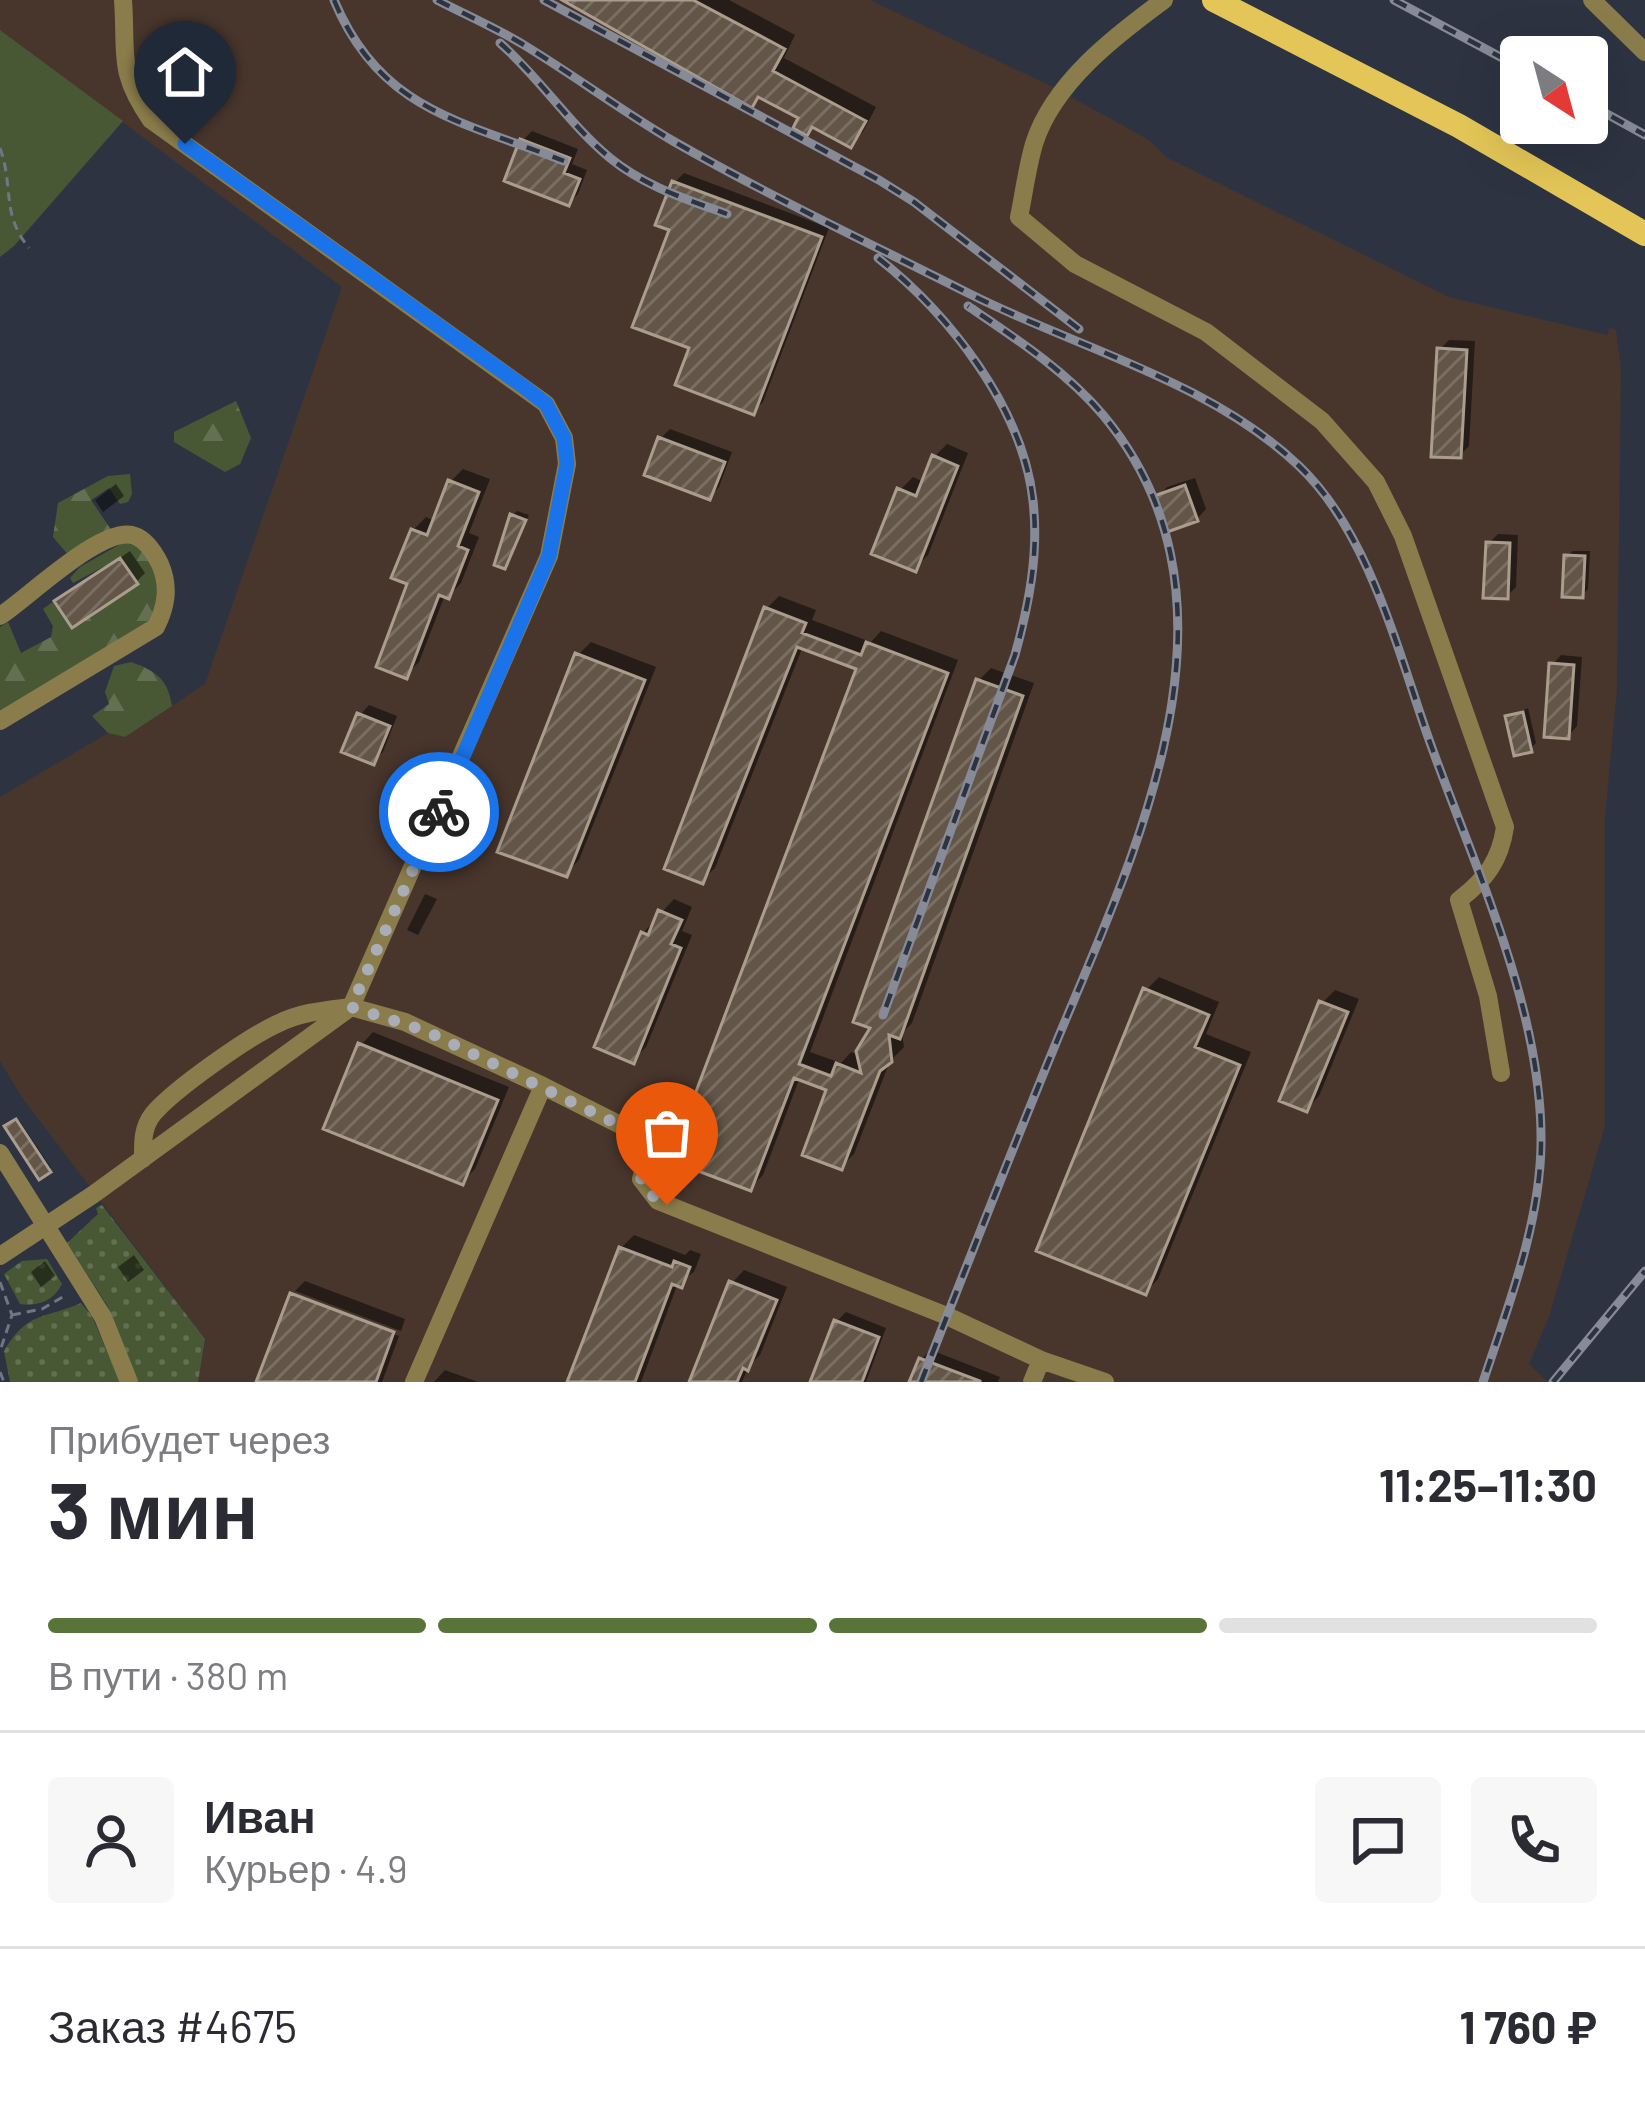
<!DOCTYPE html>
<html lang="ru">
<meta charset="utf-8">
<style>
body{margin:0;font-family:Barlow,sans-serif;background:#f7f7f7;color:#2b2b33;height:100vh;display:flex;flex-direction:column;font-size:45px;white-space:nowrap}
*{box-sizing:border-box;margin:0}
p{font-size:39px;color:#7c7c81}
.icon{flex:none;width:66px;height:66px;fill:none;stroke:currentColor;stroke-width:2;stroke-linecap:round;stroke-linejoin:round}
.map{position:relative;height:1382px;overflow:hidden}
.drawer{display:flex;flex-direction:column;background:#fff;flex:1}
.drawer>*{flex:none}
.needle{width:78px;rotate:144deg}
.fabs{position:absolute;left:1500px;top:36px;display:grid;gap:24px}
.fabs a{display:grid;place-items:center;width:108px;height:108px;border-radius:12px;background:#fff;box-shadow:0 12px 48px #0002;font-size:60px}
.pin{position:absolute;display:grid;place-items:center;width:102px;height:102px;color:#fff;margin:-123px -51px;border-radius:50% 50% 50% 0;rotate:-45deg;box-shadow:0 0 12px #0007}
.pin .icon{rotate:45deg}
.courier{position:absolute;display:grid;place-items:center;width:120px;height:120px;margin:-60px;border:9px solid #1a73e8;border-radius:50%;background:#fff;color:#222;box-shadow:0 3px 15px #0007}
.headline em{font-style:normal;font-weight:700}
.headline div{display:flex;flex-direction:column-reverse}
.headline{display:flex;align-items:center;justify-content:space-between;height:204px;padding:0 48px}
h1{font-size:78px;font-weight:700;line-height:90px}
.bar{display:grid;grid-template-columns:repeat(4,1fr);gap:18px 12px;align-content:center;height:144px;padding:0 48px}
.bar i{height:15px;border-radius:9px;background:#e1e1e2}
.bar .current{background:#597438}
.bar p{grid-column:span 4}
.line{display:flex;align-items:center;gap:30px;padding:0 48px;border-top:3px solid #e1e1e2}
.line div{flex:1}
.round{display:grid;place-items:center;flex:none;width:126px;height:126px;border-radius:12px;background:#f7f7f7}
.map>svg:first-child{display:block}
.industrial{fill:#48362d}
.grass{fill:url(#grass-dots)}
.forest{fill:url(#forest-firs)}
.park{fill:#485834}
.shadow{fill:#0007}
.building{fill:url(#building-hatch);stroke:#ab9d8d;stroke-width:3}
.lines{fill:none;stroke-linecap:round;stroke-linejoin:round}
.path{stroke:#717683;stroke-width:3;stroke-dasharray:9 6;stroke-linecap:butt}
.minor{stroke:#8a7d4b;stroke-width:18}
.major{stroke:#e3c657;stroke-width:24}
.rail-casing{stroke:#868b97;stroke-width:9}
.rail{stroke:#2d3341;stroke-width:4.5;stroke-dasharray:14;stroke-linecap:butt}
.done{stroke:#a8adb8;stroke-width:12;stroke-dasharray:0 21.6}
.route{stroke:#1a73e8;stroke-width:15}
</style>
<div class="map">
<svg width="1645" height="1382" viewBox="0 0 1645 1382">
<defs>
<pattern id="grass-dots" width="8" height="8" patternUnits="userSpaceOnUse" patternTransform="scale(3)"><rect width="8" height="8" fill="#485834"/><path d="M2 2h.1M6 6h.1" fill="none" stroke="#637052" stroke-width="1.8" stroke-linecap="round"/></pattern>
<pattern id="forest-firs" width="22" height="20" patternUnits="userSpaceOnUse" patternTransform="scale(3)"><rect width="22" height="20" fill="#485834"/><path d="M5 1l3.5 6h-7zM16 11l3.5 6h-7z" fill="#637052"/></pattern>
<pattern id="building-hatch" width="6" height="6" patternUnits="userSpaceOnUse" patternTransform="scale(3)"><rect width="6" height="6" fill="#635648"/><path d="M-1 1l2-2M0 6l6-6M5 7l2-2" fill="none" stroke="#7a6f63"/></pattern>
</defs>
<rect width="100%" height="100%" fill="#2d3341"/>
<path class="industrial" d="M0,0H870L1055,88L1149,140L1166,157L1449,297L1607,335L1610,328L1616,330L1621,369L1617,690L1605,817V1126L1549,1317L1529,1364L1548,1382H198L205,1339L21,1096L0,1061V797L108,733L125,737L205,684L342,287L0,30Z"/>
<path class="grass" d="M102,1205L205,1339L198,1382H138L107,1305L67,1243L98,1214L96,1208Z
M47,1259L62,1284C54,1300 39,1307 20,1304L4,1274L22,1261Z
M81,1303L92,1316L120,1382H10L4,1351C28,1311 42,1320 81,1303Z"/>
<path class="forest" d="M236,401L251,438L240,464L225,472L174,442V432Z
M130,474L132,494L128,502L120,504L109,488L91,500L112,531L70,557L53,537L58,503L108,476Z
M124,542L142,548L161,578L154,625L0,715V627L8,622L21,653L51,637L53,626L43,609L54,601L137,584L120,558L73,583L70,578L80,567Z
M131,662C156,671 168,679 172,706L125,737L108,733L92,716L109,704L105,692L114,666Z"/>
<path class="park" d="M0,30L123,121L14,246L0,257Z"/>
<path class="shadow" d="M567,0H729L795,35L784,58L876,107L863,132L850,144L761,95L751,104Z
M532,131L578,149L572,164L587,170L578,194L569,203L523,140Z
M684,173L829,228L763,402L753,412L693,347L672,229L675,182Z
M1449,340L1475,341L1469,446L1460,455L1440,349Z
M670,429L732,452L719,487L710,497L661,438Z
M947,444L968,453L928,555L915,568L900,490L913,477L924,482L934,457Z
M463,469L490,479L469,533L479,537L461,583L449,596L445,595L419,662L406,675L413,530L426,517L435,521L450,482Z
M1195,478L1206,509L1197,519L1158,497L1167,487Z
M116,484L124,496L103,512L95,500Z
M517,511L529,515L504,566L512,516Z
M1498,534L1518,535L1516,587L1507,596L1489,543Z
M130,551L145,573L136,582L58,601Z
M1573,551H1590L1588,589L1582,595L1567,556Z
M779,596L816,610L812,620L871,642L881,631L958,660L810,1052L841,1063L851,1052L860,1056L874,1027L978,681L991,668L1034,683L912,1023L902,1033L904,1047L890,1061L854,1154L841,1167L830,1088L800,1077L763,1175L751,1187L677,1115L690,1102L695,1104L860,667L803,646L715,868L702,880L766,609Z
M591,642L656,667L579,860L566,873L578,655Z
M1561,655L1582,657L1577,726L1568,736L1552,665Z
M369,705L397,716L383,752L373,761L360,715Z
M1528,708L1536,743L1530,749L1509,717Z
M425,894L437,899L418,935L407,930Z
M674,899L692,907L682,931L692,935L646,1047L633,1060L643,933Z
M1159,977L1219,1002L1206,1034L1251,1052L1158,1279L1146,1292V990Z
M1335,990L1359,999L1319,1096L1307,1109L1322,1003Z
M373,1032L509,1087L475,1169L462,1182L361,1045Z
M19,1120L51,1168L49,1170L8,1127Z
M634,1235L685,1255L690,1250L701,1254L694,1272L678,1283L641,1382H570L621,1248Z
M134,1255L144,1270L128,1282L118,1267Z
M45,1261L55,1276L41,1287L31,1272Z
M744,1270L787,1287L760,1355L749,1366L742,1382H692L732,1283Z
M305,1281L405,1319L401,1331L295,1291Z
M295,1292V1298L399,1336L382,1382H260Z
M846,1312L886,1328L866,1382H813L836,1322Z
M931,1350L1000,1377L998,1382H913L921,1359Z
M445,1370L478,1382H434Z"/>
<path class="building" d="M562,0H693L785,49L773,71L866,121L851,148L812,127L807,136L793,128L798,118L758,97L752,108Z
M520,139L570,158L564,173L580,179L569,206L504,181Z
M672,181L822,237L754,415L675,385L689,348L632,327L669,230L655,225Z
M1437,348L1467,350L1461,458L1431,457Z
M658,437L725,462L710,500L644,475Z
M932,455L958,466L916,572L871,554L897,488L916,496Z
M448,480L479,492L458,546L468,550L449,599L439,595L407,679L376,667L407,584L391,578L411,529L427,535Z
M1185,485L1198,521L1167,532L1154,496Z
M510,514L526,520L505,569L494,565Z
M1486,542L1510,543L1508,599L1483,598Z
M1564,555L1585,556L1583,598L1562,597Z
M120,558L138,584L72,628L54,601Z
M764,607L806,623L802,633L861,655L866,642L948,673L799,1064L831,1076L836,1063L861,1073L856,1051L870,1028L853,1022L976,679L1023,696L900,1039L889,1035L892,1062L880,1071L842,1170L802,1155L826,1090L794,1078L751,1191L661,1157L665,1138L675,1113L686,1118L856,669L797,647L703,884L664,869Z
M575,653L645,680L567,877L497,852Z
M1549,663L1574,665L1569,739L1544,737Z
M1523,712L1532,752L1514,756L1505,716Z
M357,713L390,726L374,765L341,752Z
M658,910L682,920L671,944L681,948L634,1064L594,1047L641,932L648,935Z
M1143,988L1209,1015L1195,1047L1240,1065L1146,1295L1036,1251Z
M1319,1001L1348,1012L1307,1112L1279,1101Z
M358,1043L498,1100L463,1185L323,1129Z
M16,1119L51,1172L39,1180L4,1126Z
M619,1247L672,1267L674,1261L690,1267L682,1288L672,1284L635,1382H567Z
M729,1281L777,1300L748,1371L743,1368L737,1382H689Z
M290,1293L394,1332L376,1382H256Z
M834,1320L879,1337L862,1382H810Z
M919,1358L980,1381V1382H909Z"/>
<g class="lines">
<path class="path" d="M0,148C14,187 1,214 29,248
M0,1282L12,1315L0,1351
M12,1315L42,1309L66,1295
M0,1372L4,1382"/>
<path class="minor" d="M123,0C127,55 117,71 151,120L546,404L564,438L567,464L549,556L351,1007C326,1010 300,1012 277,1024C248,1037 173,1090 153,1114C142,1128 143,1143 143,1159
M1164,0C1115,36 1053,83 1034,144C1027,168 1024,193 1019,217L1075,264L1206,332L1322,421L1376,482L1403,536L1505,827C1500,861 1486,879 1459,900L1488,996L1501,1073
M1592,0L1645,52
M0,616C27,599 104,523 135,536C146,540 155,554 160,564C170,587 166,607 156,627L0,721
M543,1086L652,1141L641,1179L658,1201L947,1316L1041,1360L1105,1382
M0,1153L103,1317L129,1382
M0,1256L94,1194L351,1007L405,1022L543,1086L414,1382
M1032,1382L1041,1360"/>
<path class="major" d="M1214,0L1459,126L1645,234"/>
<g class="rail-casing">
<path id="rail" d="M334,0C380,111 462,121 564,161
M437,0C466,15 496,28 524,45C575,76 622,111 673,141C769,196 871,244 970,294C1077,348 1210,381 1299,466C1371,534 1399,657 1432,748C1476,870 1543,1012 1541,1144C1540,1225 1508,1306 1483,1382
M544,0L879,180L914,202L1079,329
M1394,0L1521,68
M500,43C540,78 569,124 610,158C644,186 686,199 727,214
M1587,103L1645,135
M878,258C949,314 1023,408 1033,501C1039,554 1029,604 1015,655L883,1015
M921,1382C968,1263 1014,1144 1063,1026C1141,840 1255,597 1103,415C1066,371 1015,338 968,306
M1553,1382L1645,1271"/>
</g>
<use href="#rail" class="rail"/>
</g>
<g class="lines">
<path class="done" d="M439,812L351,1007L426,1031L652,1141L641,1179L650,1194L667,1205"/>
<path class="route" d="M185,144L524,387L546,404L564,438L567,464L549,556L439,812"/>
</g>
</svg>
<div class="fabs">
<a><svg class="needle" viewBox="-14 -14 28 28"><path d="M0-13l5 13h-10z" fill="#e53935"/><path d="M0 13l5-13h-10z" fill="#7c7c81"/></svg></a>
</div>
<div class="pin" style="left:667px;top:1205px;background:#ea580c"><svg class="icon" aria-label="bag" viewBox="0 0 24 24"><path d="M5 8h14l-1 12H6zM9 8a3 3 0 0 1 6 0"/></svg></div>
<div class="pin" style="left:185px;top:144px;background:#1f2937"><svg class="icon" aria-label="home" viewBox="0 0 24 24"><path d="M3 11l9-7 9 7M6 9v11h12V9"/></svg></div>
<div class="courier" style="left:439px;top:812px"><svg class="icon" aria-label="bike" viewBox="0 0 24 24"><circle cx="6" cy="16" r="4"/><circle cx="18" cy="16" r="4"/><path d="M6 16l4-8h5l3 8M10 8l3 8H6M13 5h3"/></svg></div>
</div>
<section class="drawer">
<div class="headline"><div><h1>3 мин</h1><p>Прибудет через</p></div><em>11:25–11:30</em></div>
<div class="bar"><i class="current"></i><i class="current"></i><i class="current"></i><i></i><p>В пути · 380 m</p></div>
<div class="line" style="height:216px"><a class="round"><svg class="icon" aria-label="person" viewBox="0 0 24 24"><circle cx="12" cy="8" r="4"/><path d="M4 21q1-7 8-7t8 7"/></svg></a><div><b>Иван</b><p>Курьер · 4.9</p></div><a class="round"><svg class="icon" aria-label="chat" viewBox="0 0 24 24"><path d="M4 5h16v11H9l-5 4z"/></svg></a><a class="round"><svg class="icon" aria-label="phone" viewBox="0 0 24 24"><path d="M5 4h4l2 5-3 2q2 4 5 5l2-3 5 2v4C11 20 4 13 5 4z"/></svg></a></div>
<div class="line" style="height:156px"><div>Заказ #4675</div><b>1 760 ₽</b></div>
</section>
